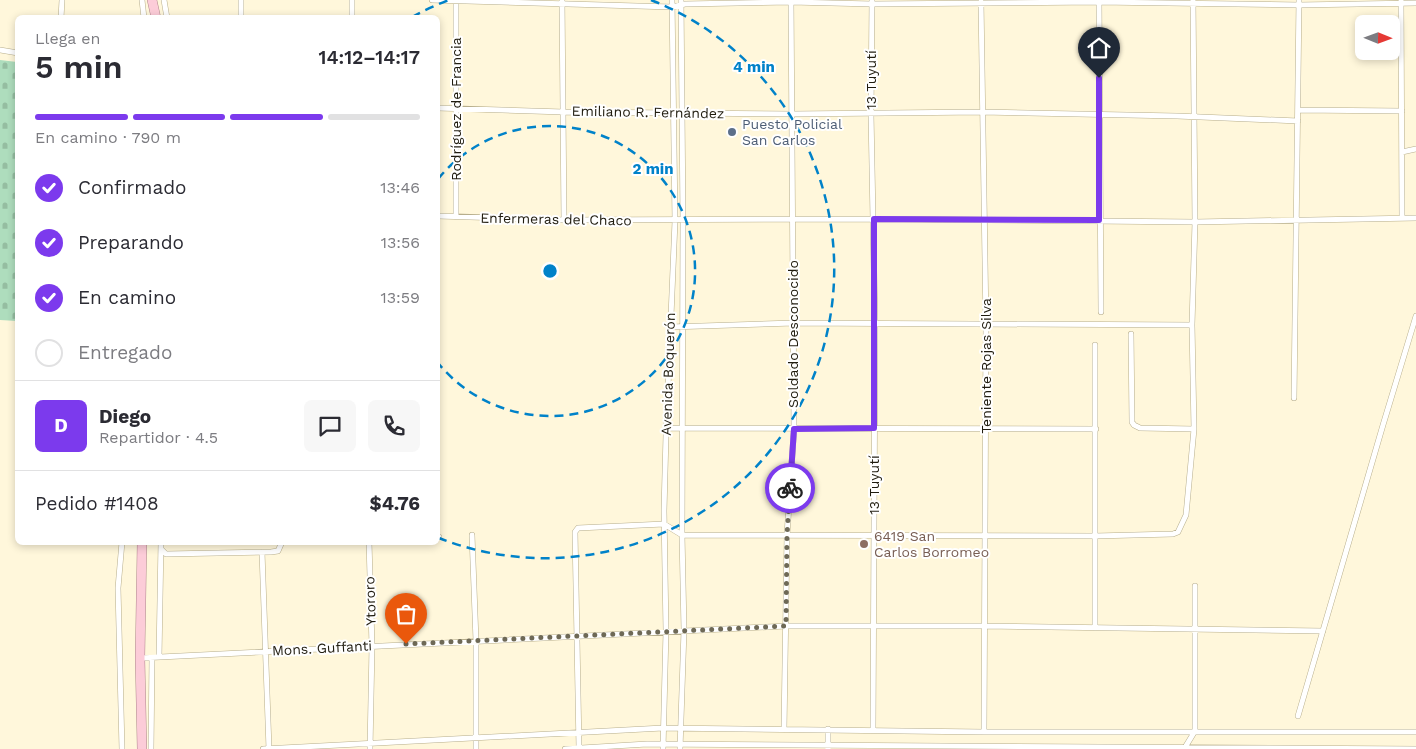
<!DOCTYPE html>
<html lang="es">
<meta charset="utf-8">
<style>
body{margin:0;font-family:"Work Sans",sans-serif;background:#f7f7f7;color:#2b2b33;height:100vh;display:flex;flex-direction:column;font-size:19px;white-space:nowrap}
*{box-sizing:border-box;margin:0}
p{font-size:16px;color:#7c7c81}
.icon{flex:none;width:28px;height:28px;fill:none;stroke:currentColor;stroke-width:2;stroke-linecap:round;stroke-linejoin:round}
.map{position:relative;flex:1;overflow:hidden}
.drawer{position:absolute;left:15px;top:15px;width:425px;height:530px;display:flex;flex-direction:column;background:#fff;border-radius:8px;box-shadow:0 2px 8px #0003}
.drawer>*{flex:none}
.needle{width:32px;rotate:91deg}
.fabs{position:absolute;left:1355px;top:15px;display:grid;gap:10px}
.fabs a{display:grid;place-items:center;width:45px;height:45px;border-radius:8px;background:#fff;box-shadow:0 2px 8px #0003;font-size:25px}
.pin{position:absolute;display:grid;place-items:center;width:42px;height:42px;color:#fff;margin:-51px -21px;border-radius:50% 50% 50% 0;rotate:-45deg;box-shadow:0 0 5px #0007}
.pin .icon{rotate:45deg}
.courier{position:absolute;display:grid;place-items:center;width:50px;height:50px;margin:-25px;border:4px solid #7c3aed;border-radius:50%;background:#fff;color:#222;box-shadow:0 1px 6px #0007}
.headline em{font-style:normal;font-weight:600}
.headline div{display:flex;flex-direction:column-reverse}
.headline{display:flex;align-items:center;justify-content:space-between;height:85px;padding:0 20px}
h1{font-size:32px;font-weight:600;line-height:38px}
.bar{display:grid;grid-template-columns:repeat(4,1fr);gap:8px 5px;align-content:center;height:60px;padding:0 20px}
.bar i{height:6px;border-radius:4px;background:#e1e1e2}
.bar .on{background:#7c3aed}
.bar p{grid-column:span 4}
.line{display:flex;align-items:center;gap:12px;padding:0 20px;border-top:1px solid #e1e1e2}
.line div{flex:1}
.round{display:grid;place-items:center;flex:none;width:52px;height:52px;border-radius:8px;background:#f7f7f7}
ol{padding:0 20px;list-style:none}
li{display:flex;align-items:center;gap:15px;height:55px}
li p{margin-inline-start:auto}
li .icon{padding:5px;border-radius:50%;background:#7c3aed;color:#fff;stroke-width:4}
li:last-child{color:#7c7c81}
li i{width:28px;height:28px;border:2px solid #e1e1e2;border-radius:50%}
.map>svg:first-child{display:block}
.cemetery{fill:url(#cemetery-stones)}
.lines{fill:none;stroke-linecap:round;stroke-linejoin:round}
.minor-casing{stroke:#b7ae8c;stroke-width:6}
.trunk-casing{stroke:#ae868b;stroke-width:10}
.minor{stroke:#fff;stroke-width:5}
.trunk{stroke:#fcccd8;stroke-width:9}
.done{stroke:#6e6956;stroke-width:5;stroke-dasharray:0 9}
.route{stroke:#7c3aed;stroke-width:6}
.ring{fill:none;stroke:#0082c9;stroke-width:2.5;stroke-dasharray:9 6}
.service-dot{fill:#5c6f8a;stroke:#fff;stroke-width:2}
.education-dot{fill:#8d6e63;stroke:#fff;stroke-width:2}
.labels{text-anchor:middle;stroke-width:4;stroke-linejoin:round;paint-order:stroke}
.street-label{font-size:14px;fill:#201c0f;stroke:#fff}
.service-label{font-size:14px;fill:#4e5e75;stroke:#fff;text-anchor:start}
.education-label{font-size:14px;fill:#785e54;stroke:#fff;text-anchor:start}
.centre{fill:#0082c9;stroke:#fff;stroke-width:2.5}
.ring-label{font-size:15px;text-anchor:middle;font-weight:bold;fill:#0082c9;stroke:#fff;stroke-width:4;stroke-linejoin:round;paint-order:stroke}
</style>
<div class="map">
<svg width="1416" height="749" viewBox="0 0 1416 749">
<defs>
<pattern id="cemetery-stones" width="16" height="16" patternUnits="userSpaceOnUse" patternTransform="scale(1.25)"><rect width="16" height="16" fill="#aeddbd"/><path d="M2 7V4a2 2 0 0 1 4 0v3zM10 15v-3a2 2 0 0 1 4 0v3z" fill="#95bda1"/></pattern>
</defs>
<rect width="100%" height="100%" fill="#fff7db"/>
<path class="cemetery" d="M0,60L17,62V321L0,320Z"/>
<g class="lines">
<g class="minor-casing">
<path id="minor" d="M142,0L144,18
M164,0L167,18
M241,0V18
M352,0V18
M432,0L672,7L685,4L791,2L872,4L1099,2L1299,5L1416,3
M562,0L564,220
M872,0L871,114L875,323L873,729
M1099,0L1101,312
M1401,0L1402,218
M981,2L986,325L984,732
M61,18L62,0
M0,50L18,53
M438,108L564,112L792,114L982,112L1177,116L1298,121
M1298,110L1402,111
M1402,152L1416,149
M438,216L564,220L874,219L1195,222L1193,0
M456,217V0
M670,327L794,323L1192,325
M1131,334L1132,422L1134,425L1140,428L1194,429
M1095,345V628
M1294,398L1299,0
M666,428L1096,429
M472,535L476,641V749
M438,537H439
M369,542L372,646L370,749
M161,549L166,554L271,552L278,551L282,542
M262,552L269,749
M159,657L161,542
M140,658L786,626H985L1323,631
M1298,716L1383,425L1416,316
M784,729L787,535L794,429L791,0
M579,748L575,532L578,528L664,524L682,535L1095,536L1173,534L1178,532L1186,515L1194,429L1192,325L1195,222L1416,218
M122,749L118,588L122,542
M151,749L152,658
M263,749L663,728L984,732H1416
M565,749L647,744L1416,749
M663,749L666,631L664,511L666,435L675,221L672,0
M680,749L684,630L682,535L683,221L681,0
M828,749V729
M1184,749L1195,731V586"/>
</g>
<g class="trunk-casing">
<path id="trunk" d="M152,0L156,18
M142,542L140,658L142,749"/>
</g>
<use href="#minor" class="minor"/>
<use href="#trunk" class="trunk"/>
</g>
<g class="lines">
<path class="done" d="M406,644L786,626L787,535L790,488"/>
<path class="route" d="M790,488L794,429L874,428V219L1099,220V78"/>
</g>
<g class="ring">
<path d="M438 179A145 145 0 1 1 438 363"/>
<path d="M412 17A289 289 0 0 1 449 0M651 0A289 289 0 1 1 439 538"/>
</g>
<circle class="service-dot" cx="732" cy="132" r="5"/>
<circle class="education-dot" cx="864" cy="544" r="5"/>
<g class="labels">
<g class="street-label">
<text transform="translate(871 80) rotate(-90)" y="5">13 Tuyutí</text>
<text transform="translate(456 109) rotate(-90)" y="5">Rodríguez de Francia</text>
<text transform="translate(648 112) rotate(1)" y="5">Emiliano R. Fernández</text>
<text transform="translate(556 219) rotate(1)" y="5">Enfermeras del Chaco</text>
<text transform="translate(793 334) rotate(-90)" y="5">Soldado Desconocido</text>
<text transform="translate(986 366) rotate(-90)" y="5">Teniente Rojas Silva</text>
<text transform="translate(668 374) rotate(-88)" y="5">Avenida Boquerón</text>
<text transform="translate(874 485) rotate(-90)" y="5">13 Tuyutí</text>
<text transform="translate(370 601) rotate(-92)" y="5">Ytororo</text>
<text transform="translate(322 648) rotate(-3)" y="5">Mons. Guffanti</text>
</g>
<g class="service-label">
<text x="742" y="129">Puesto Policial<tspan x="742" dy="16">San Carlos</tspan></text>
</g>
<g class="education-label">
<text x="874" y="541">6419 San<tspan x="874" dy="16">Carlos Borromeo</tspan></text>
</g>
</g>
<circle cx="550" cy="271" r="8" class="centre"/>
<g class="ring-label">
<text x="754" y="72">4 min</text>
<text x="653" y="174">2 min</text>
</g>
</svg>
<div class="fabs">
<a><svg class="needle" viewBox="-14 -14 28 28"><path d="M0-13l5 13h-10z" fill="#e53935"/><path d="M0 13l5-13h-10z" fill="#7c7c81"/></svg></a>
</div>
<div class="pin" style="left:406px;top:644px;background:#ea580c"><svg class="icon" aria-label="bag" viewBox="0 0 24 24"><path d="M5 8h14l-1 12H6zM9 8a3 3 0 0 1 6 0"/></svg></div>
<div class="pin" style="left:1099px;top:78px;background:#1f2937"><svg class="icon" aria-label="home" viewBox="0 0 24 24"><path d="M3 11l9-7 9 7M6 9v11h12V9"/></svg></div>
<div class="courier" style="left:790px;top:488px"><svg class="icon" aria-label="bike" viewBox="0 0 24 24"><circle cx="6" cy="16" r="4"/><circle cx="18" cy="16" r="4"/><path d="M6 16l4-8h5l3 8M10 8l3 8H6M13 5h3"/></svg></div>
<section class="drawer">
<div class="headline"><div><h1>5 min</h1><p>Llega en</p></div><em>14:12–14:17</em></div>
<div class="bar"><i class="on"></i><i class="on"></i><i class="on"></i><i></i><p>En camino · 790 m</p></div>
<ol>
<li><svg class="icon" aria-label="check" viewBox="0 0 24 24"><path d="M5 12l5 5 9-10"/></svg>Confirmado<p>13:46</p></li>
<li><svg class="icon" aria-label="check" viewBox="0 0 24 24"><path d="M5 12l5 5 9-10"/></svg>Preparando<p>13:56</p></li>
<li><svg class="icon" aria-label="check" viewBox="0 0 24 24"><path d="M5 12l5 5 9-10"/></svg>En camino<p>13:59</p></li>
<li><i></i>Entregado</li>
</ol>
<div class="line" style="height:90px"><b class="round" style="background:#7c3aed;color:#fff">D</b><div><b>Diego</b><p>Repartidor · 4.5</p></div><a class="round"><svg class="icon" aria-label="chat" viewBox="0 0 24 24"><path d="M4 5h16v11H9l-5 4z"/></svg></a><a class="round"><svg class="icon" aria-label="phone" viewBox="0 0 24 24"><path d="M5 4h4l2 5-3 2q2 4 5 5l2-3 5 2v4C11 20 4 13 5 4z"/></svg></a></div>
<div class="line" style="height:65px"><div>Pedido #1408</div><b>$4.76</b></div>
</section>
</div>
